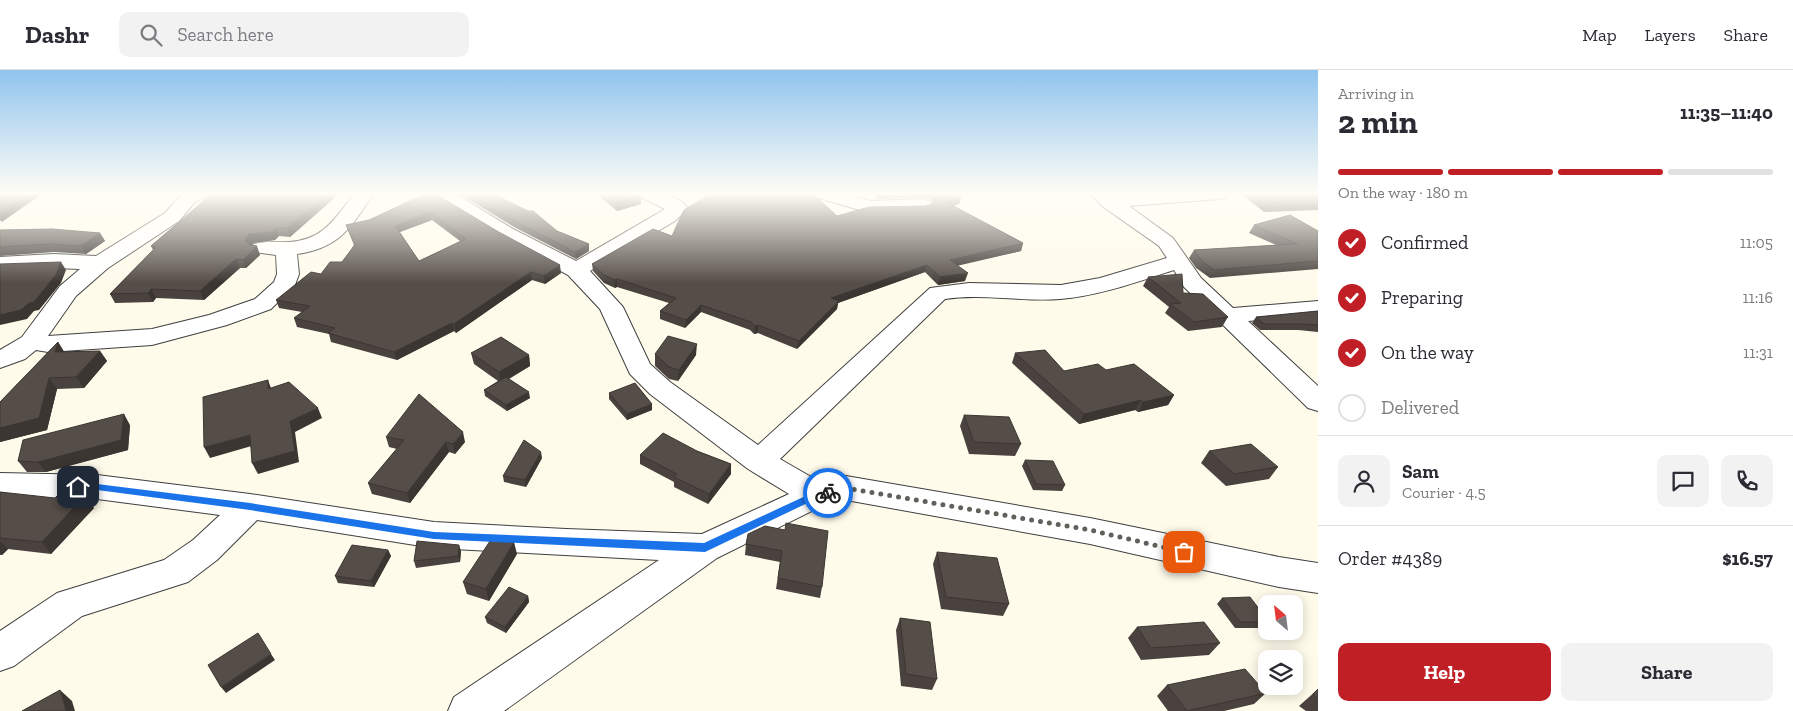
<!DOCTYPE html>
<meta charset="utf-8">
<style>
body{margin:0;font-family:"Zilla Slab",serif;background:#f2f2f3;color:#2b2b33;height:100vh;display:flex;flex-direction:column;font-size:19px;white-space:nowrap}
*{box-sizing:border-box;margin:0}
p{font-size:16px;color:#7c7c81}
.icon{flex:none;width:28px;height:28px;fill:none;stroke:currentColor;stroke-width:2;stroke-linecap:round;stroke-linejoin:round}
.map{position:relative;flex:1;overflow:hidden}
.drawer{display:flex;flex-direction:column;background:#fff;width:475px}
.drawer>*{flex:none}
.needle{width:32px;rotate:332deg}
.controls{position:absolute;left:1258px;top:525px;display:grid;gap:10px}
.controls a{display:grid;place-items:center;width:45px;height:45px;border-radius:10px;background:#fff;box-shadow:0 2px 12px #0003;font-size:25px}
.pin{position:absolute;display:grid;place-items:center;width:42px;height:42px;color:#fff;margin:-21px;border-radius:10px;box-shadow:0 2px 8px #0006}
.courier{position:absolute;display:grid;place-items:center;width:50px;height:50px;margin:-25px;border:4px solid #1a73e8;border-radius:50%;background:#fff;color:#222;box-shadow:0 1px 6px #0007}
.headline em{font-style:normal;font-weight:700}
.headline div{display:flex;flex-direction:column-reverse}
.headline{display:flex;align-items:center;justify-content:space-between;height:85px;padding:0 20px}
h1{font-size:32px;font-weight:700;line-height:38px}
.bar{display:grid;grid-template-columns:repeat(4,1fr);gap:8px 5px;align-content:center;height:60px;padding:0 20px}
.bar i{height:6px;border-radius:4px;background:#e1e1e2}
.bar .selected{background:#c11f26}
.bar p{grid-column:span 4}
.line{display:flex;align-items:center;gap:12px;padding:0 20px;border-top:1px solid #e1e1e2}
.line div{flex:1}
.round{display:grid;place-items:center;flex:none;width:52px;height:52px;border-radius:10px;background:#f2f2f3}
ol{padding:0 20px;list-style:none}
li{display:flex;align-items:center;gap:15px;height:55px}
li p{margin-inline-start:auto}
li .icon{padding:5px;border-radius:50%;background:#c11f26;color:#fff;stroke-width:4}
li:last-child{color:#7c7c81}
li i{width:28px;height:28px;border:2px solid #e1e1e2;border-radius:50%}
.button{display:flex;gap:10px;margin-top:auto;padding:10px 20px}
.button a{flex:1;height:58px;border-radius:10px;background:#c11f26;color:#fff;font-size:20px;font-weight:700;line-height:58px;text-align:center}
.button a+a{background:#f2f2f3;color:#2b2b33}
header{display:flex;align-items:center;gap:30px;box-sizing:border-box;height:70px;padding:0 25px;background:#fff;border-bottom:1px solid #e1e1e2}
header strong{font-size:24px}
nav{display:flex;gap:28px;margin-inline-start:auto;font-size:18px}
.search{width:350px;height:45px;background:#f2f2f3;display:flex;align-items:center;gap:12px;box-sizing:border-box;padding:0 18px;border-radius:10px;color:#7c7c81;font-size:19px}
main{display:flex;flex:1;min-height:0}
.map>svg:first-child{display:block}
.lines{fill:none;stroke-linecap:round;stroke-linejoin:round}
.minor-casing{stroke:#3f3f3f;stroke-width:2}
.minor{fill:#fff;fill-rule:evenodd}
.wall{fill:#49423e;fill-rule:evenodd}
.shaded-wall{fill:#3c3632}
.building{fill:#554d48;stroke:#3c3632;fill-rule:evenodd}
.route{fill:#1a73e8}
.done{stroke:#61605a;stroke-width:5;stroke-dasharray:0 9}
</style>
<header>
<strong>Dashr</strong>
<div class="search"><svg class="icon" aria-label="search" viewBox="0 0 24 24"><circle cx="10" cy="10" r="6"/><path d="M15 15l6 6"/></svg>Search here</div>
<nav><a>Map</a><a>Layers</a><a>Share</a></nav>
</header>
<main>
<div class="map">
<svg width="1318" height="641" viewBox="0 0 1318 641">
<rect width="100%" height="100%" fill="#fffbeb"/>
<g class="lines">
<g class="minor-casing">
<path id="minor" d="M183,123H207L205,127L195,132L179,151L108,198L76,226L48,266L152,259L209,245L255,229L274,212L277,204L276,185L254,182L250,178L254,174C265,171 277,172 289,172C324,170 335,148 355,123H374C351,157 340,178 297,184L299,204L295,215L271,239L227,255L152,275L48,282L36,280L25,289L0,298V280L22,267L60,216L80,199L54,198L0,201V187L54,184L96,186L165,143Z
M432,123H454L513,159L576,191L665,139L640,127L638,123C654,123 677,123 688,138L675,151L590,201L623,237L650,294L670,312L758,375L930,218L969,213L1061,215L1100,208L1167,188L1159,176L1102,136L1090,123H1111L1115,126L1149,123H1229L1227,127L1220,129L1129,136L1173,168L1201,208L1233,238L1318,231V245L1248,251L1318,316V341L1308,338L1184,217L1174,200C1137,212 1098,226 1060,229C1021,232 983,223 945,229L780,389L820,412L846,406L1090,448L1279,487L1318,493V523L1279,517L1090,474L846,430L824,435L717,488L504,641H448L454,627L659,490L434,478L257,450L217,490L188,512L82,546L14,596L0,601V561L57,523L164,490L193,470L220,445L97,429L0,427V403L97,405L250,424L434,452L566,459L702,464L789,424L748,399L650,324L630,304L600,239L568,205L499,167L434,127Z
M813,123H843L871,131L923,129L930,131L933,135L930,139L923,141L870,143L815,127Z"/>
</g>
<use href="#minor" class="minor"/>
</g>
<path class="wall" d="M207,123H340L290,167L279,166L275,170L253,173L251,175L260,185L246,198H240L204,230L156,228L153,232L115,233L110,224L153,180L151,176L210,126L208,125Z
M427,123L561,203L545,214L532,210L456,263L454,261L397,290L331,272L329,264L297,257L294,248L302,242L279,238L276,230L342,192L354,175L346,155L369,150ZM432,150L460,171L419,191L400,162Z
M458,123H491L557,161L589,174V181L576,189L514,157Z
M595,123H637L641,126V134L617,141Z
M874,123H953L961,127L959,134L953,136L1023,173L1021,181L957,195L965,211L938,215L925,202L838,233L837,239L797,279L758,263L754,264L750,260L701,242L685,258L660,249V241L669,233L617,217L615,218L604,213L593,201L592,194L672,166L925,136L932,134L933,133L931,129L923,127L878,129Z
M1240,123H1318V140L1264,142Z
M1254,155L1318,161V199L1210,208L1196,198L1189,188L1194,180L1276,175L1249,163Z
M0,160L100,163L105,171L86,184L54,182L0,186Z
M1148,207L1183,223L1228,247L1222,257L1188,261L1165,243L1169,237L1143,216Z
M1318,241V262L1298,260H1260L1252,253L1256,247Z
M58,272L64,282L100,281L107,291L84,318L57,319L47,360L0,372V332Z
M471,283L529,285L530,296L509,309L530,328L507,341L485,326L484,320L498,311L474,294Z
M1015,283L1064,301L1106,300L1174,325L1168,335L1138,342L1135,340L1079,354L1012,293Z
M655,284L696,285L678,311L669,309L655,296Z
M609,323L652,340L627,350L609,329Z
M964,345L1021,374L1015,386L969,384L960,356Z
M130,355L128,380L46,402H27L18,391Z
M386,367L465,372L455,384L449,382L410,433L372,424L368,413L397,379L389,377Z
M697,381L731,394V404L708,434L674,417V412L640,394V385Z
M1209,381L1278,397L1269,409L1226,416L1201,393Z
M542,388L526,417L504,412L503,406Z
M1025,390L1065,415L1062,421L1033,420L1022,396Z
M0,422L94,438L51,484L8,479L2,485H0Z
M765,456L822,517L820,528L776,519L780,492L745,485L746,474Z
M388,480L391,486L374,517L338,513L335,506Z
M461,481L460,492L416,498L414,491Z
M937,482L1009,534L1003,546L941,539L933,494Z
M517,484L489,531L467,524L463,512Z
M528,526L529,532L506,563L487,553L485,547Z
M1222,528L1266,548V554L1263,558H1235L1217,534Z
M900,548L937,609L932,620L901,616L896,560Z
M1137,557L1220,573L1209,585L1141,590L1128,568Z
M1167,615L1266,623L1254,634L1224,641H1168L1157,626Z
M1318,619V641H1306L1299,636Z"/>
<path class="shaded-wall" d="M30,123H46L36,128L2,152L0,150V144Z
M328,123H340L290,167L287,158Z
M641,126V134L617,141V132Z
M961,127L959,134L944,139L946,132Z
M430,142L432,150L397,163L395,156Z
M276,158L279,166L275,170L253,173L249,179L245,171L249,164Z
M100,163L105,171L86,184L81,176Z
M1023,173L1021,181L948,198L950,190Z
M589,174V181L576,189L575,182Z
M257,176L260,185L246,198L243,190Z
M236,189L240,198L204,230L200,221Z
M61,192L66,200L61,213L39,240L34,241L27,249L0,255V245L29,233Z
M560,195L561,203L545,214L544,206Z
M927,195L925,202L838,233L837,239L797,279L799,271L831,228Z
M531,202L532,210L456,263L454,254Z
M968,203L965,211L938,215L940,207Z
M617,209V217L615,218V210Z
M151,219L156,228L153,232L148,223Z
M701,235V242L685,258L686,250Z
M452,253L454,261L397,290L394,282Z
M758,255V263L754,264L755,256Z
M58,272L65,283L55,282Z
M697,274L696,285L678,311L679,300Z
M100,281L107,291L84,318L76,307Z
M529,285L530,296L501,313L499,302Z
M49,308L57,319L47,360L0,372V358Z
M268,310L272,321L268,319Z
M529,322L530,328L507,341L506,335Z
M1174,325L1168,335L1138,342L1143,332Z
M1141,330L1135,340L1079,354L1084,344Z
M652,334V340L627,350V344Z
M318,338L322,348L295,362L299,392L258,404L252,393L290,351Z
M124,344L130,355L128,380L46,402L38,392Z
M463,362L465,372L455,384L453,374Z
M250,365L255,375L210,388L204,377Z
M446,372L449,382L410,433L407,423Z
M541,382L542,388L526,417L525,410Z
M731,394V404L708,434L709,424Z
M85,426L94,438L51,484L42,472Z
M0,471L8,479L2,485L0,483Z
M514,472L517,484L489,531L486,519Z
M459,475L461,481L460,492L458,486Z
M388,480L391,486L374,517L371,511Z
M528,526L529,532L506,563L505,557Z
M271,584L275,590L226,623L221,617Z
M60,620L72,631L75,641H66Z"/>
<path class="building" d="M0,123H30L0,144Z
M213,123H328L287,158H276L272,162L249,164L245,171L250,175L257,176L243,190L236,189L200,221L151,219L148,223L110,224L156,177L151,176Z
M427,123H434L497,161L560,195L544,206L531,202L454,254L452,253L394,282L328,263L335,258L294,248L310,236L276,230L311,202L321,204L330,192H342L355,175L346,155L369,150ZM430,142L466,169L419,191L395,156Z
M468,123H491L528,141H533L557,161L589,174L575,182L513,150Z
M605,123H637L641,126L617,132Z
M712,123H812L837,146L869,137L925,136L932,134L937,128L933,123H953L961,127L946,132L1023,173L950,190L968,203L940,207L927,195L831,228L839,231L799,271L758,255L755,256L751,252L701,235L686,250L660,241L676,228L617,209L615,210L604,205L592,194L653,159L672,166L684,140Z
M1249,123H1318V135L1267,137Z
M1290,145L1318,161V191L1214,200L1201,190L1194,180L1297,174L1254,155Z
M52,159L100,163L81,176L49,174L0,177V160Z
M61,192L56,205L34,232L29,233L21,240L0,245V194Z
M1182,204L1183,223L1203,224L1228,247L1194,252L1170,234L1181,233L1148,207Z
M1318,241V255L1302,254H1264L1256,247Z
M668,266L697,274L679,300L669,297L655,284Z
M501,267L529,285L499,302L471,283Z
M58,272L55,282L100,281L76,307L49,308L39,348L0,358V332Z
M1045,280L1064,301L1098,294L1106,300L1134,294L1174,325L1143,332L1141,330L1084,344L1015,283Z
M506,307L529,322L506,335L484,320Z
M268,310V319L289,312L318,338L290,351L295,381L252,393L250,365L204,377L203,327Z
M635,313L652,334L627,344L609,323Z
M419,324L463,362L453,374L446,372L407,423L368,413L404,370L386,367Z
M124,344L121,370L38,392L18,391L23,370Z
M964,345L1009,347L1021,374L974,372Z
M663,363L697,381L731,394L709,424L674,407L677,404L640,385Z
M524,370L541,382L525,410L503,406Z
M1251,374L1278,397L1234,404L1209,381Z
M1025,390L1053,391L1065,415L1036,414Z
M0,422L55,428L59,424L85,426L42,472L0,468Z
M786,453L828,461L822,517L778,508L782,481L746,474L748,464L765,456L785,460Z
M417,471L459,475L458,486L414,491Z
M490,471L514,472L486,519L463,512Z
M352,475L388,480L371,511L335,506Z
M937,482L997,488L1009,534L946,527Z
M509,517L528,526L505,557L485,547Z
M1250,527L1266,548V552H1240L1222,528Z
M900,548L930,552L937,609L906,604Z
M1204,552L1220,573L1151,578L1137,557Z
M258,563L271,584L221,617L208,595Z
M1245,599L1266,623L1187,641L1167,615Z
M1318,619V629L1313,624Z
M60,620L66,641H22Z"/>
<linearGradient id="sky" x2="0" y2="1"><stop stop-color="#90c4ee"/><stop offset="0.58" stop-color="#fffdf6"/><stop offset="1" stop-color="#fffdf6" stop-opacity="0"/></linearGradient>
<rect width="1318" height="213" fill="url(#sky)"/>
<path class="route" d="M78,413L97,414L250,433L434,462L704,473L812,423L828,419L833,423L831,425L818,428L705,482L434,469L250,440L97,420H78L73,417Z"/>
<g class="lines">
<path class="done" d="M828,423L846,418L1090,460L1184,482"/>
</g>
</svg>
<div class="controls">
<a><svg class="needle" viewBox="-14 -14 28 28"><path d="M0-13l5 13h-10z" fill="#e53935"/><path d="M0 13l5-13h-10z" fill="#7c7c81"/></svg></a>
<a><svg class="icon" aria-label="layers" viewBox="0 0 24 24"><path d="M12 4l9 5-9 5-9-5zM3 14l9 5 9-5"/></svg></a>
</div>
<div class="pin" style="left:1184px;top:482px;background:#ea580c"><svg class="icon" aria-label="bag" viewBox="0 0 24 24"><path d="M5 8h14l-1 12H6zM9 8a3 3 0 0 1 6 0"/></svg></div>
<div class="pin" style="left:78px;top:417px;background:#1f2937"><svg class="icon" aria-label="home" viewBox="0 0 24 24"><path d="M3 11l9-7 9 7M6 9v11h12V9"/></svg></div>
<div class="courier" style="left:828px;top:423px"><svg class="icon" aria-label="bike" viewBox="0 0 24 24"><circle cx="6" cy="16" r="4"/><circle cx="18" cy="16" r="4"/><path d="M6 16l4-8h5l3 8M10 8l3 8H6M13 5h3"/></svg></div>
</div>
<section class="drawer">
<div class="headline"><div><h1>2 min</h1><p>Arriving in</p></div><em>11:35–11:40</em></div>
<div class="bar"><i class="selected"></i><i class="selected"></i><i class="selected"></i><i></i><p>On the way · 180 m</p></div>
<ol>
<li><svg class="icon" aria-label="check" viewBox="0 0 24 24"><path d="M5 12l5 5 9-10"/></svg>Confirmed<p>11:05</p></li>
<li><svg class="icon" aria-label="check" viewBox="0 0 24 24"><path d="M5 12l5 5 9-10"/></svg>Preparing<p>11:16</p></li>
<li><svg class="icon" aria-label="check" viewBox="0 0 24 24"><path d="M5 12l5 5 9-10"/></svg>On the way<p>11:31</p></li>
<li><i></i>Delivered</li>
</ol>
<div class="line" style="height:90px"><a class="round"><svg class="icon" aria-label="person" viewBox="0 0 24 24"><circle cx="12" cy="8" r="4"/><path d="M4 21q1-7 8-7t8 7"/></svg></a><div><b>Sam</b><p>Courier · 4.5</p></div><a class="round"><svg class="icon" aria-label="chat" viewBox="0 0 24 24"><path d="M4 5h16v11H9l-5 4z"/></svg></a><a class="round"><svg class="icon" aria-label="phone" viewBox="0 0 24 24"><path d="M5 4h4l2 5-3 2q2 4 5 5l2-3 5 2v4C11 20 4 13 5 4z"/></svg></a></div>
<div class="line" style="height:65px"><div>Order #4389</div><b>$16.57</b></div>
<div class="button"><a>Help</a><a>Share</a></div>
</section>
</main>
